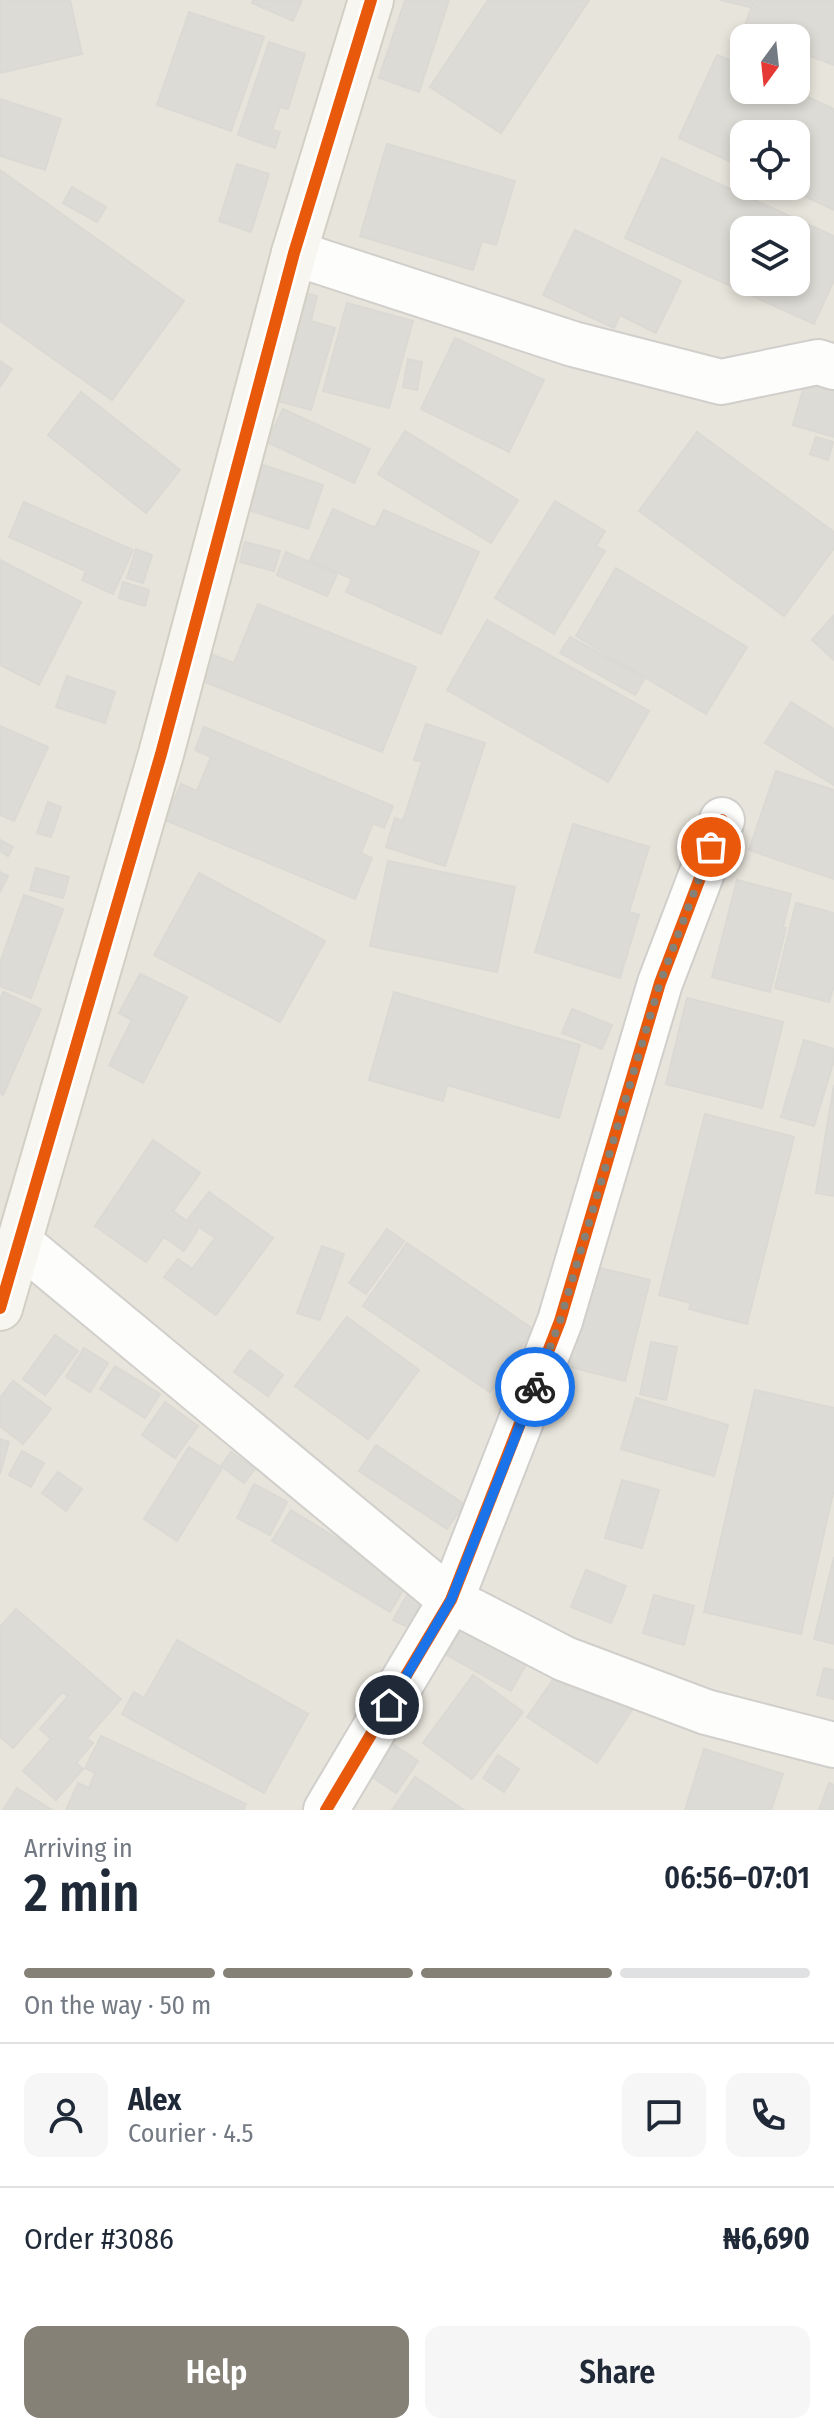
<!DOCTYPE html>
<meta charset="utf-8">
<style>
body{margin:0;font-family:"Fira Sans Condensed",sans-serif;background:#f6f6f7;color:#1f2937;height:100vh;display:flex;flex-direction:column;font-size:30px;white-space:nowrap}
*{box-sizing:border-box;margin:0}
p{font-size:26px;color:#747a83}
.icon{flex:none;width:44px;height:44px;fill:none;stroke:currentColor;stroke-width:2;stroke-linecap:round;stroke-linejoin:round}
.map{position:relative;height:1810px;overflow:hidden}
.details{display:flex;flex-direction:column;background:#fff;flex:1}
.details>*{flex:none}
.needle{width:52px;rotate:195deg}
.fabs{position:absolute;left:730px;top:24px;display:grid;gap:16px}
.fabs a{display:grid;place-items:center;width:80px;height:80px;border-radius:16px;background:#fff;box-shadow:0 4px 12px #0003;font-size:40px}
.pin{position:absolute;display:grid;place-items:center;width:68px;height:68px;color:#fff;margin:-34px;border:4px solid #fff;border-radius:50%;box-shadow:0 2px 8px #0007}
.courier{position:absolute;display:grid;place-items:center;width:80px;height:80px;margin:-40px;border:6px solid #1a73e8;border-radius:50%;background:#fff;color:#222;box-shadow:0 2px 10px #0007}
.summary em{font-style:normal;font-weight:600}
.summary div{display:flex;flex-direction:column-reverse}
.summary{display:flex;align-items:center;justify-content:space-between;height:136px;padding:0 24px}
h1{font-size:52px;font-weight:600;line-height:60px}
.bar{display:grid;grid-template-columns:repeat(4,1fr);gap:12px 8px;align-content:center;height:96px;padding:0 24px}
.bar i{height:10px;border-radius:6px;background:#e0e1e3}
.bar .on{background:#858177}
.bar p{grid-column:span 4}
.line{display:flex;align-items:center;gap:20px;padding:0 24px;border-top:2px solid #e0e1e3}
.line div{flex:1}
.round{display:grid;place-items:center;flex:none;width:84px;height:84px;border-radius:16px;background:#f6f6f7}
.primary-button{display:flex;gap:16px;margin-top:auto;padding:16px 24px}
.primary-button a{flex:1;height:92px;border-radius:16px;background:#858177;color:#fff;font-size:32px;font-weight:600;line-height:92px;text-align:center}
.primary-button a+a{background:#f6f6f7;color:#1f2937}
.map>svg:first-child{display:block}
.residential{fill:#e7e4db;fill-rule:evenodd}
.building{fill:#dddbd5;stroke:#dbd9d3;stroke-width:2;fill-rule:evenodd}
.lines{fill:none;stroke-linecap:round;stroke-linejoin:round}
.street-casing{stroke:#d1cfcb;stroke-width:48}
.secondary-casing{stroke:#d2cfc4;stroke-width:48}
.street{stroke:#fdfdfc;stroke-width:44}
.secondary{stroke:#f7f6f1;stroke-width:44}
.cycleway-casing{stroke:#fff;stroke-width:17}
.cycleway{stroke:#e8590c;stroke-width:12}
.done{stroke:#858177;stroke-width:8;stroke-dasharray:0 14.4}
.route{stroke:#1a73e8;stroke-width:10}
</style>
<div class="map">
<svg width="834" height="1810" viewBox="0 0 834 1810">
<rect width="100%" height="100%" fill="#f3f2ed"/>
<path class="residential" d="M0,0H834V1810H0ZM744,38H796V90H744ZM744,134H796V186H744ZM744,230H796V282H744Z"/>
<path class="building" d="M0,0H70L82,54L0,73Z
M253,0H302L293,21L252,3Z
M405,0H449L419,92L379,78Z
M488,0H589L501,133L430,87Z
M720,0H751L750,7Z
M754,0H834V65L796,51V38H762L743,31Z
M189,12L264,37L231,131L157,105Z
M269,42L305,54L288,109L280,107L272,130L280,132L275,148L238,135Z
M717,55L744,67V90H793L834,109V210L783,186H796V134H744V168L679,138Z
M0,99L61,119L45,170L0,156Z
M387,144L515,181L496,245L482,241L473,270L360,236Z
M662,158L834,236V280L814,324L625,238ZM744,230H796V282H744Z
M237,164L269,174L251,232L219,221Z
M0,170L184,301L112,400L0,321Z
M72,187L106,207L97,222L63,203Z
M575,230L681,281L656,333L620,315L614,328L543,295Z
M305,293L317,296L311,321L335,328L311,410L275,400Z
M347,303L413,321L389,408L323,391Z
M455,338L544,380L509,452L421,409Z
M408,359L422,362L417,390L403,387Z
M0,361L12,369L0,387Z
M806,379L834,387V437L793,425Z
M81,392L180,470L146,513L48,435Z
M283,409L370,449L354,483L267,442Z
M405,431L518,500L491,543L378,474Z
M697,432L834,532V548L784,616L639,511Z
M816,437L833,442L828,460L810,454Z
M263,465L323,485L308,529L249,510Z
M555,501L605,531L596,546L605,551L554,634L495,598Z
M24,502L133,550L113,594L82,580L86,571L9,537Z
M333,509L375,528L384,510L479,552L441,634L346,592L352,579L310,560Z
M245,542L280,551L274,571L240,562Z
M136,549L152,555L143,583L127,578Z
M286,552L337,574L327,596L277,575Z
M0,560L81,602L39,685L0,665Z
M616,568L747,647L706,714L576,636Z
M123,582L149,590L145,606L119,598Z
M258,604L416,667L382,752L200,680L211,654L234,663Z
M834,615V660L812,640Z
M487,620L649,711L608,782L447,690Z
M570,637L645,678L635,695L560,653Z
M67,676L115,692L105,723L56,707Z
M791,702L834,729V785L765,743Z
M426,724L485,743L445,866L386,847L395,818L403,821L422,762L414,760Z
M0,726L48,747L14,821L0,815Z
M204,727L393,806L384,828L373,823L361,853L372,858L355,899L165,820L181,784L197,791L211,757L195,750Z
M776,771L834,790V879L749,850Z
M48,802L61,807L51,837L37,833Z
M573,824L649,847L629,912L639,915L620,978L535,952Z
M0,840L13,847L8,856L0,851Z
M388,861L515,887L497,972L370,946Z
M36,868L69,877L63,898L30,890Z
M0,872L8,876L0,892Z
M199,873L325,941L280,1022L154,955Z
M737,880L791,894L783,928H786L770,992L712,977Z
M24,895L63,909L31,998L0,986V963Z
M796,903L834,913V985L829,1002L775,988Z
M140,974L187,997L143,1083L109,1065L132,1020L119,1013Z
M3,992L41,1009L3,1095L0,1093V1000Z
M394,992L580,1045L559,1118L447,1085L443,1101L369,1080Z
M687,998L783,1022L762,1108L666,1084Z
M572,1009L612,1025L602,1049L562,1033Z
M804,1040L834,1049V1060L814,1126L781,1117Z
M834,1085V1196L816,1193Z
M705,1114L794,1137L747,1324L689,1309L691,1303L659,1295Z
M153,1140L200,1173L173,1211L198,1229L184,1251L164,1237L146,1262L95,1226Z
M209,1192L273,1238L216,1315L164,1277L178,1259L192,1269L215,1238L188,1219Z
M387,1229L404,1241L366,1294L349,1283Z
M407,1243L533,1329L490,1392L363,1306Z
M322,1246L344,1254L320,1320L297,1313Z
M592,1266L650,1280L625,1381L567,1366Z
M347,1317L419,1370L368,1439L295,1386Z
M55,1335L78,1351L45,1395L23,1379Z
M651,1342L677,1347L666,1400L640,1394Z
M84,1348L108,1363L90,1392L66,1377Z
M250,1350L283,1375L268,1396L234,1372Z
M115,1366L160,1394L145,1418L100,1389Z
M13,1381L51,1409L23,1444L0,1426V1398Z
M755,1390L834,1408V1489L801,1634L704,1612Z
M636,1398L728,1425L714,1476L621,1449Z
M165,1402L198,1426L175,1458L142,1435Z
M0,1439L9,1442L0,1474Z
M376,1445L464,1504L447,1529L359,1471Z
M189,1447L222,1468L177,1541L144,1519Z
M22,1451L44,1463L31,1487L9,1475Z
M231,1452L255,1469L244,1483L221,1466Z
M58,1472L82,1489L66,1511L42,1493Z
M622,1480L659,1490L642,1548L605,1538Z
M254,1484L287,1502L270,1535L237,1518Z
M291,1510L408,1582L390,1612L272,1541Z
M834,1557V1644L814,1639Z
M586,1570L626,1586L611,1623L571,1607Z
M412,1586L426,1594L408,1627L393,1620Z
M654,1595L694,1606L684,1645L643,1633Z
M16,1609L121,1699L87,1738L93,1743L76,1763L83,1769L56,1800L23,1771L51,1739L40,1729L68,1696L62,1692L13,1748L0,1737V1627Z
M470,1613L535,1649L511,1691L447,1655Z
M177,1640L308,1714L264,1793L122,1714L134,1692L144,1698Z
M564,1664L632,1710L597,1763L527,1717Z
M824,1668L834,1670V1699L817,1695Z
M473,1675L523,1712L472,1779L423,1743Z
M101,1736L246,1804L243,1810H66L78,1783L89,1788L95,1773L85,1768Z
M387,1740L418,1761L396,1793L365,1772Z
M704,1749L783,1774L771,1810H685Z
M498,1755L519,1769L504,1792L483,1778Z
M415,1777L464,1810H392Z
M829,1783L834,1785V1810H819Z
M17,1788L52,1810H3Z"/>
<g class="lines">
<g class="street-casing">
<path id="street" d="M294,253L573,344L721,382L818,362L834,367
M19,1242L451,1600L565,1659L706,1712L834,1745
M326,1810L451,1600L560,1321L660,983L722,820"/>
</g>
<g class="secondary-casing">
<path id="secondary" d="M0,1308L161,754L294,253L371,0"/>
</g>
<use href="#street" class="street"/>
<use href="#secondary" class="secondary"/>
<g class="cycleway-casing">
<path id="cycleway" d="M0,1308L161,754L294,253L371,0
M326,1810L451,1600L560,1321L660,983L722,820"/>
</g>
<use href="#cycleway" class="cycleway"/>
</g>
<g class="lines">
<path class="done" d="M535,1387L560,1321L660,983L711,847"/>
<path class="route" d="M389,1705L451,1600L535,1387"/>
</g>
</svg>
<div class="fabs">
<a><svg class="needle" viewBox="-14 -14 28 28"><path d="M0-13l5 13h-10z" fill="#e53935"/><path d="M0 13l5-13h-10z" fill="#747a83"/></svg></a>
<a><svg class="icon" aria-label="locate" viewBox="0 0 24 24"><circle cx="12" cy="12" r="6"/><path d="M12 2v4M12 18v4M2 12h4M18 12h4"/></svg></a>
<a><svg class="icon" aria-label="layers" viewBox="0 0 24 24"><path d="M12 4l9 5-9 5-9-5zM3 14l9 5 9-5"/></svg></a>
</div>
<div class="pin" style="left:711px;top:847px;background:#ea580c"><svg class="icon" aria-label="bag" viewBox="0 0 24 24"><path d="M5 8h14l-1 12H6zM9 8a3 3 0 0 1 6 0"/></svg></div>
<div class="pin" style="left:389px;top:1705px;background:#1f2937"><svg class="icon" aria-label="home" viewBox="0 0 24 24"><path d="M3 11l9-7 9 7M6 9v11h12V9"/></svg></div>
<div class="courier" style="left:535px;top:1387px"><svg class="icon" aria-label="bike" viewBox="0 0 24 24"><circle cx="6" cy="16" r="4"/><circle cx="18" cy="16" r="4"/><path d="M6 16l4-8h5l3 8M10 8l3 8H6M13 5h3"/></svg></div>
</div>
<section class="details">
<div class="summary"><div><h1>2 min</h1><p>Arriving in</p></div><em>06:56–07:01</em></div>
<div class="bar"><i class="on"></i><i class="on"></i><i class="on"></i><i></i><p>On the way · 50 m</p></div>
<div class="line" style="height:144px"><a class="round"><svg class="icon" aria-label="person" viewBox="0 0 24 24"><circle cx="12" cy="8" r="4"/><path d="M4 21q1-7 8-7t8 7"/></svg></a><div><b>Alex</b><p>Courier · 4.5</p></div><a class="round"><svg class="icon" aria-label="chat" viewBox="0 0 24 24"><path d="M4 5h16v11H9l-5 4z"/></svg></a><a class="round"><svg class="icon" aria-label="phone" viewBox="0 0 24 24"><path d="M5 4h4l2 5-3 2q2 4 5 5l2-3 5 2v4C11 20 4 13 5 4z"/></svg></a></div>
<div class="line" style="height:104px"><div>Order #3086</div><b>₦6,690</b></div>
<div class="primary-button"><a>Help</a><a>Share</a></div>
</section>
